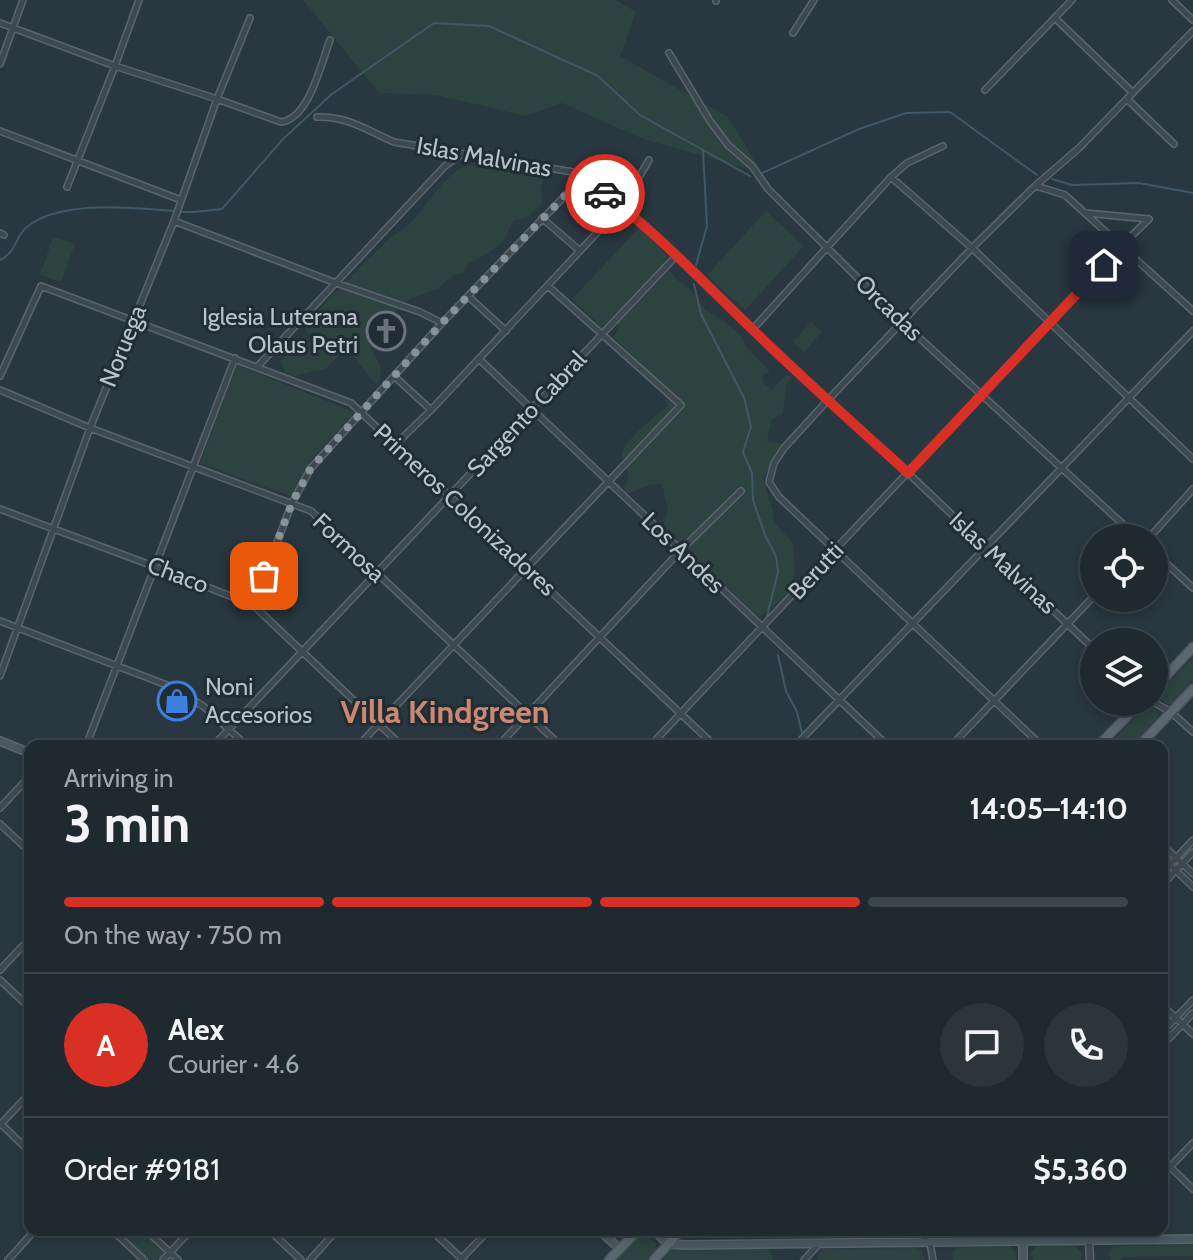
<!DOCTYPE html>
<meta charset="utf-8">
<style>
body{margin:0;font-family:Cabin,sans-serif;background:#2c353c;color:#f1f3f6;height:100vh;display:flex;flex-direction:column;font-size:30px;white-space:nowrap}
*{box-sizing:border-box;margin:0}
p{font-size:26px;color:#a1a6ab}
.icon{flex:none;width:44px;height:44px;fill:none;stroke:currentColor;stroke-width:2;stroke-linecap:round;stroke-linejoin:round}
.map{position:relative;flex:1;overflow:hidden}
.panel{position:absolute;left:24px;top:740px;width:1144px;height:496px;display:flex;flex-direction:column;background:#1f2930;border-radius:16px;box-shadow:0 4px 12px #0003,0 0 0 2px #3c454c}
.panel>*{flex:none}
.buttons{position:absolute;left:1080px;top:524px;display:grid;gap:16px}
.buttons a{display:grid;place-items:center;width:88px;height:88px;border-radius:50%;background:#1f2930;box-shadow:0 4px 12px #0003,0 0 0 2px #3c454c;font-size:40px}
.pin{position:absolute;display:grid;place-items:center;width:68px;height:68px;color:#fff;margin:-34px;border-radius:16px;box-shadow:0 4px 12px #0006}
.courier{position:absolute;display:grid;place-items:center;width:80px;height:80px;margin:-40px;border:6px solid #d93025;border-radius:50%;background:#fff;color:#222;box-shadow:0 2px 10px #0007}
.headline em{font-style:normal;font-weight:700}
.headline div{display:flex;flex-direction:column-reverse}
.headline{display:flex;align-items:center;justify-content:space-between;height:136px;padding:0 40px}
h1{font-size:52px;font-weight:700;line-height:60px}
.bar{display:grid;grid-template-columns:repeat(4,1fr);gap:12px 8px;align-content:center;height:96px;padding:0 40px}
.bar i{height:10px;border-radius:6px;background:#3c454c}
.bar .selected{background:#d93025}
.bar p{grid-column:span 4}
.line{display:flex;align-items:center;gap:20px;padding:0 40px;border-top:2px solid #3c454c}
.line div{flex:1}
.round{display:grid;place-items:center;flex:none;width:84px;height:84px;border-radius:42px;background:#2c353c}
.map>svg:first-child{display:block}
.green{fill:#2c4340}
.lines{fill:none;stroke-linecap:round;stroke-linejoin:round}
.stream{stroke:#405867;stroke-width:2}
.minor-casing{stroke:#5a666d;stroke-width:8}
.tertiary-casing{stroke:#5a666d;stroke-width:9}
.secondary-casing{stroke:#5a666d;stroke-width:10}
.primary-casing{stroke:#49545c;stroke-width:11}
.minor{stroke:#3d4850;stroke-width:5}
.tertiary{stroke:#3d4850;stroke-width:6}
.secondary{stroke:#4b5862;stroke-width:7}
.primary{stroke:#5b676f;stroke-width:8}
.done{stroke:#87929a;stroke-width:8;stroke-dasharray:0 14.4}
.route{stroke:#d93025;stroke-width:10}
.labels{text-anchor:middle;stroke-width:6;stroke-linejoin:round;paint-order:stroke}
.street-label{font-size:24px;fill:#b9c3ca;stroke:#212d35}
.poi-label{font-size:24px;fill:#b9c3ca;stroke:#212d35;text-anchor:end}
.district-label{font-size:32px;font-weight:bold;fill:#cd8871;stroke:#212d35}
</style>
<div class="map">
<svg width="1193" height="1260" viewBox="0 0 1193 1260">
<rect width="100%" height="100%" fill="#293740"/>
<path class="green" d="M303,0H616L636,12L620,56L728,117L762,173L643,139L562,103L526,116L436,95L379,93Z
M476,162L535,172L544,180L541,186L542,203C535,211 525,221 514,220C510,226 507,234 504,240C498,247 477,261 468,263L463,273L452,276L438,289L411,298L389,317L370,341C373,364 387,358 378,387L347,348L324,370C312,370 303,375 292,376L285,372L281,361L287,354L316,338L314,332L306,333V322L391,237C396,233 403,230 407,226C431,204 443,170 476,162Z
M766,211L804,246L745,310L707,275Z
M639,228L668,256L663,263L676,279L690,289L706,310L723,320L741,336L748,349L770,371L762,376L764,384L772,389L786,375L792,377L786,386L783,414L772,419L767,441L781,444L763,479L773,510L774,522L793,543L795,574L787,595L760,617L749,613L698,563L677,543L676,534L670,535L662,528L668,510L662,484L650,485L627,494L624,487C633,469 624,472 622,457C620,442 658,414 668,405L659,381L613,337L619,327L613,316L602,327L572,299Z
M53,237L75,244L61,282L40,275Z
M811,322L822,332L804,352L793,342Z
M237,365L354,412C343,429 327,441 315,456C305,468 299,483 293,497L200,463Z
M1193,657V682L1175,702L1169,705L1163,702L1160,696L1162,690Z
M1150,706L1156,709L1158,715L1155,721L1132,746H1108L1144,708Z
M118,1230H140L163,1252V1256L159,1260H150Z
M644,1233L656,1243V1252L648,1260H612L637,1235Z
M1074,1245L1081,1252V1260H1033L1030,1253L1036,1246Z
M1193,1245V1256L1123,1257L1122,1260H1111C1107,1254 1109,1250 1114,1246Z
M1009,1246L1016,1252V1260H953L951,1254L957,1247Z
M765,1247L771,1253L773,1260H664L666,1254L671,1249Z
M917,1248L922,1251L925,1260H818L817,1255L822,1249Z"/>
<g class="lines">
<path class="stream" d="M762,173L859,129L906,113L950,112L1037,175
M1052,179L1072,185L1139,183L1193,193
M180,212H194L222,209L283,139L332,94L434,23L489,26L598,76L640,115L750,176
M0,260C19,250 14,237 27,227C61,199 133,208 174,211
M696,265L707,226L703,151
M694,284L701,314L744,398L751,427L743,452L752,473L753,500L765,535L776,556L778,572L767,616
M778,655L786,691L797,712L802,733"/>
<g class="minor-casing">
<path id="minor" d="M1172,0L1193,20
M716,1V0
M1055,18L1133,93
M0,23L115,66L217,99L281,122C309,119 321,64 330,40
M793,33L814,0
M669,53L710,121L728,145L752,166L768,189L902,322L1138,538
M0,64L23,0
M985,90L1072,0
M1127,99L1174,144
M317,117C348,116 366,130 394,142L573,172L583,177L622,206L676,256L778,355L908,473L1094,649
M0,131L181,200
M891,177L972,248L1193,459
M1036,186L1065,195L1193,311
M67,187L115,66L139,0
M1086,213L1148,219
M542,218L580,251
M174,221L336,283L420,312L442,323
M0,233L4,235
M469,297L506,331
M752,330L891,177L907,163L943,146
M479,359L888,746
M257,367L445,166L462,154
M0,376L41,286L351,403L715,746
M394,376L431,410
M0,390L90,428L311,511L561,746
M395,445L431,410L622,206L649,160
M0,509L156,567L253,605L402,746
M1149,538L1193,489
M1154,552L1193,588
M253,605L292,503L311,468L442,323L583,177
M0,621L172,687L203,706L247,746
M0,676L90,428L174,221L217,99L250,18
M1153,702L1171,712L1193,732
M86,746L235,358
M213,746L676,256
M358,746L681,405L548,286
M498,746L681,550L741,491
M650,746L1122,245L1149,219
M795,746L1193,331
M951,746L1094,596
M1042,746L779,497L769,482L774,463L784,448L827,401L972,248L1035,186L1079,148L1193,31
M0,808L30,776
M0,824L30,852
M1162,844L1193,874
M1162,857L1193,887
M1162,873L1193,840
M1162,885L1193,852
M0,970L30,938
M0,980L30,1008
M1162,1005L1193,1034
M1162,1032L1193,1000
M1162,1046L1193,1013
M1,1124L30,1152
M0,1125L30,1093
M1162,1159L1193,1189
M1170,1167L1193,1143
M112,1230L144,1260
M146,1230L178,1260
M269,1230L301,1260
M431,1230L463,1260
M916,1230L930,1243L933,1260
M461,1259L489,1230
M8,1260L35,1230
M163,1260L191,1230
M310,1260L337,1230
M804,1260L818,1245"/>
</g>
<g class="tertiary-casing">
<path id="tertiary" d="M1077,1230L1089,1241L1090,1260"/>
</g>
<g class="secondary-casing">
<path id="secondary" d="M0,741L30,753
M599,1230L620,1249
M654,1230L668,1244L687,1245L1193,1239
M1023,1242V1260"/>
</g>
<g class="primary-casing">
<path id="primary" d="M1154,689L1193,647
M1098,746L1141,702
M1139,746L1193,689
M609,1260L638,1230
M654,1260L681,1230"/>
</g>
<use href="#minor" class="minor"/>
<use href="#tertiary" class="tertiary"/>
<use href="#secondary" class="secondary"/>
<use href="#primary" class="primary"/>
</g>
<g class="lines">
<path class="done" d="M264,576L292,503L311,468L442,323L583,177L605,194"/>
<path class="route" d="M605,194C657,233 703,282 750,327C801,377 855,425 908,473L1104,265"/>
</g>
<defs>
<g id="church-ring" transform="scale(2)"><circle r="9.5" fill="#212d35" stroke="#6b7280" stroke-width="1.5"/><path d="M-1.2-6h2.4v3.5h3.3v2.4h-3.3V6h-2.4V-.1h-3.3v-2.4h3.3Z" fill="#6b7280"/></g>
<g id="shop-ring" transform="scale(2)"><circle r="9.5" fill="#212d35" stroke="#3f7fe0" stroke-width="1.5"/><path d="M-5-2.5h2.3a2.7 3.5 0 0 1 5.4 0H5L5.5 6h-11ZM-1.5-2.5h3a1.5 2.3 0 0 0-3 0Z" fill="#3f7fe0"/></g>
</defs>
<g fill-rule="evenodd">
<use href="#church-ring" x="386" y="331"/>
<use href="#shop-ring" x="177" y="701"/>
</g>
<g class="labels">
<g class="street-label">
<text transform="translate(484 157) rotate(10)" y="8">Islas Malvinas</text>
<text transform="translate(889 308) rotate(44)" y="8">Orcadas</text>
<text transform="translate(123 346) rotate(-68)" y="8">Noruega</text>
<text transform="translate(527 414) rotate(-47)" y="8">Sargento Cabral</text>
<text transform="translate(465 510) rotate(43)" y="8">Primeros Colonizadores</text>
<text transform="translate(349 548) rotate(43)" y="8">Formosa</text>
<text transform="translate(683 553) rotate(44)" y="8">Los Andes</text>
<text transform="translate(1003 563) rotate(43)" y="8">Islas Malvinas</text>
<text transform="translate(816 571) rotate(-47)" y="8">Berutti</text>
<text transform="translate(178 575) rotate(21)" y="8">Chaco</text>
</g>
<g class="poi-label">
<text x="358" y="325">Iglesia Luterana<tspan x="358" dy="28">Olaus Petri</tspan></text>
<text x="205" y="695" text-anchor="start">Noni<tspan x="205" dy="28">Accesorios</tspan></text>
</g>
<g class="district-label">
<text x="445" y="723">Villa Kindgreen</text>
</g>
</g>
</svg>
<div class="buttons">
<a><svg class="icon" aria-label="locate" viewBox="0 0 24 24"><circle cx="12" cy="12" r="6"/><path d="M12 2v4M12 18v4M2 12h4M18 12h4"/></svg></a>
<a><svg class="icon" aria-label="layers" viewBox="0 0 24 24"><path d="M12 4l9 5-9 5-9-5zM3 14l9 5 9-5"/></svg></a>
</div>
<div class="pin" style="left:264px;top:576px;background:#ea580c"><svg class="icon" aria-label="bag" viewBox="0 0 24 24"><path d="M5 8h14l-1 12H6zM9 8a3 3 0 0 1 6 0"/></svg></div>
<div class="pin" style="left:1104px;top:265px;background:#1f2937"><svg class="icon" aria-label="home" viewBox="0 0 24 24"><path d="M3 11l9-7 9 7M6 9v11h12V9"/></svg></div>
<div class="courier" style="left:605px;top:194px"><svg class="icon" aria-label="car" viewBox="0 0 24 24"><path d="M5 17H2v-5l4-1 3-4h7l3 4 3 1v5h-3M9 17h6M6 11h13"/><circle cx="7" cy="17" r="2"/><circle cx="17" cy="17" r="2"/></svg></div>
<section class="panel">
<div class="headline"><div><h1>3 min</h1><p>Arriving in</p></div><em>14:05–14:10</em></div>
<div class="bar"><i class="selected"></i><i class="selected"></i><i class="selected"></i><i></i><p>On the way · 750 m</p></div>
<div class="line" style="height:144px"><b class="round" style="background:#d93025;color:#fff">A</b><div><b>Alex</b><p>Courier · 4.6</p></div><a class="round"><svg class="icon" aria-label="chat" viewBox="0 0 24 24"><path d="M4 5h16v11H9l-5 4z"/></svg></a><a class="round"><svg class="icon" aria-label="phone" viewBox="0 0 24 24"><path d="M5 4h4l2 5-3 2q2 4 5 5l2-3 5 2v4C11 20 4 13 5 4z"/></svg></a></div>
<div class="line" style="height:104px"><div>Order #9181</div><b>$5,360</b></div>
</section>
</div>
